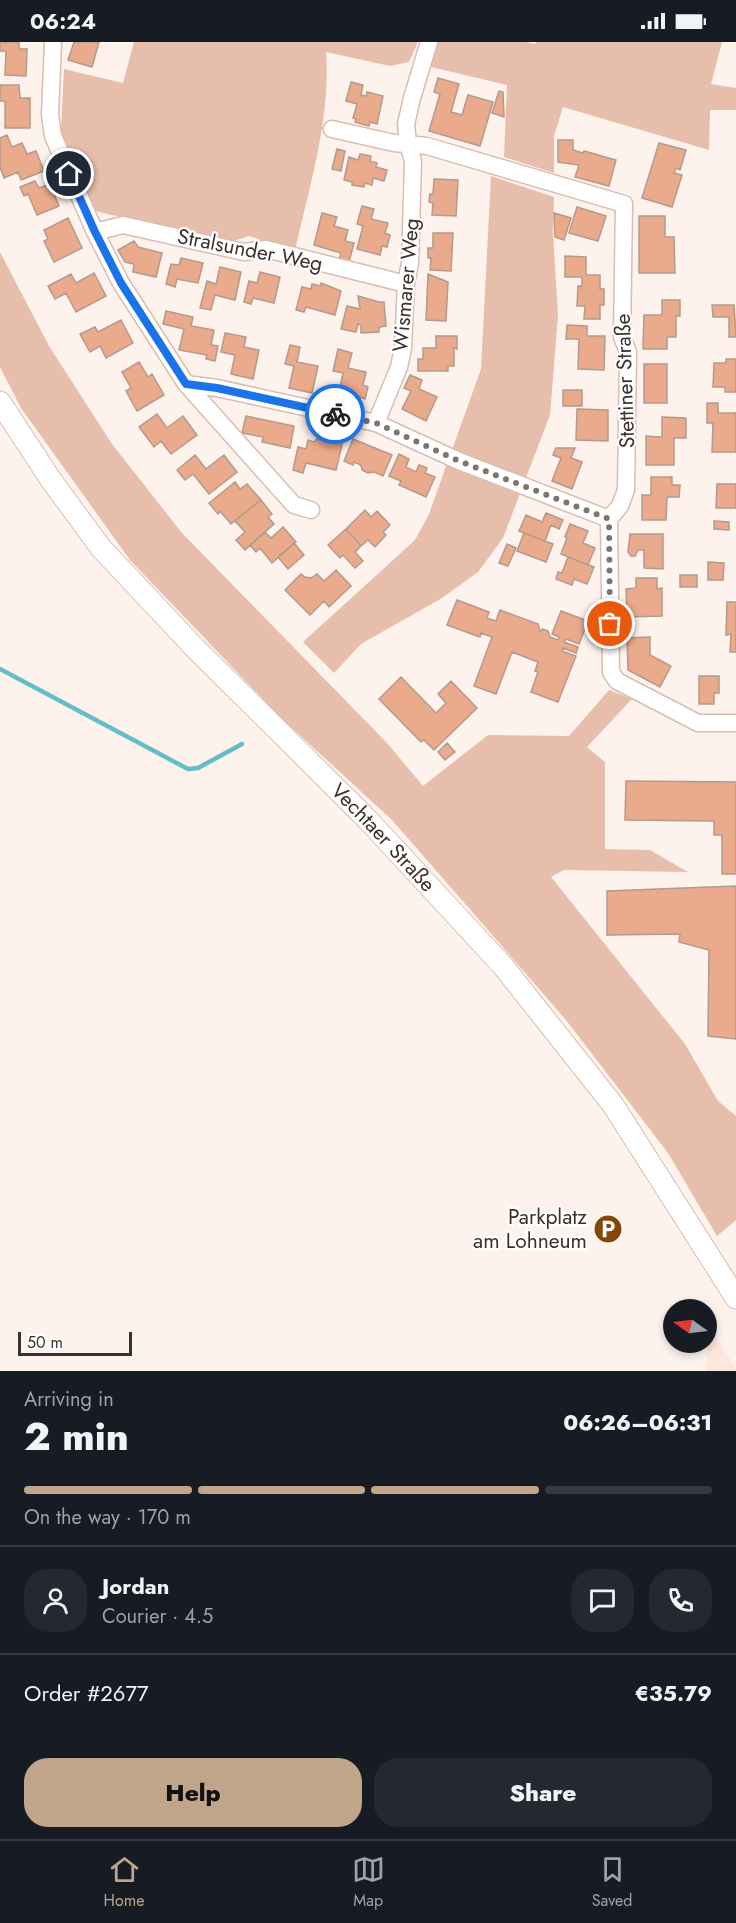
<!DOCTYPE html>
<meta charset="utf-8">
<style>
body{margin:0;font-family:Jost,sans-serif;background:#242831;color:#f1f3f6;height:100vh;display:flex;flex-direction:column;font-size:22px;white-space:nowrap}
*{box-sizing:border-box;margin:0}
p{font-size:20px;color:#9ea1a6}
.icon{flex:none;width:33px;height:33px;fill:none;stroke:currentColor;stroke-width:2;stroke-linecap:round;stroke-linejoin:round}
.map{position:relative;height:1329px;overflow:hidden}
.panel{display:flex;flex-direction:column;background:#171b24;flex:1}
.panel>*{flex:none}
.needle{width:39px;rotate:284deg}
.tools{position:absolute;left:663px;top:1257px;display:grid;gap:12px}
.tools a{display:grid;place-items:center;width:54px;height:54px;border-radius:50%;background:#171b24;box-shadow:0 3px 9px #0003;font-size:30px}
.scale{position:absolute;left:18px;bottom:15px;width:114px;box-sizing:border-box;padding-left:6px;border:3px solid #3b302a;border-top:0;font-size:16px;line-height:21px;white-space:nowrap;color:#3b302a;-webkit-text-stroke:4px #fff;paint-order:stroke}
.pin{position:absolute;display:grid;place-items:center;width:51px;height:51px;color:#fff;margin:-26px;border:3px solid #fff;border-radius:50%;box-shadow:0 2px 6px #0007}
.courier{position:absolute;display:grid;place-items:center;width:60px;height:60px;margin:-30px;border:4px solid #1a73e8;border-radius:50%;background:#fff;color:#222;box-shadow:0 2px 8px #0007}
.head em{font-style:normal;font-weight:800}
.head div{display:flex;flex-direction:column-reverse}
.head{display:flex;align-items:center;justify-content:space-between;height:102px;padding:0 24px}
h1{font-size:39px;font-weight:800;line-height:45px}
.bar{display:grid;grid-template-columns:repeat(4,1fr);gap:9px 6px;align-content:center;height:72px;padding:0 24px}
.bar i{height:8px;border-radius:4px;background:#363941}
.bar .current{background:#c0a58b}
.bar p{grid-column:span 4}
.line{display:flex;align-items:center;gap:15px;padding:0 24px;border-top:2px solid #363941}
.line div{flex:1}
.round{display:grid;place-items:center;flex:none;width:63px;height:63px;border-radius:24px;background:#242831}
.cta{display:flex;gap:12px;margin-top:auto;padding:12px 24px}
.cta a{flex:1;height:69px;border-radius:24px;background:#c0a58b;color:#111;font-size:24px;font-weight:800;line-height:69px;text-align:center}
.cta a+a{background:#242831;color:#f1f3f6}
.status{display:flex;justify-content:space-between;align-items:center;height:42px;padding:0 30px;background:#171b24;direction:ltr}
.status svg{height:16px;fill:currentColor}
.tabs{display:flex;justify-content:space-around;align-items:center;height:84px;border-top:2px solid #363941;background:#171b24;font-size:16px;color:#9ea1a6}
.tabs a{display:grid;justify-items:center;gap:3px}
.tabs .current{color:#c0a58b}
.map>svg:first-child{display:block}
.built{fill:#fde6dc}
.green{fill:#e7beac}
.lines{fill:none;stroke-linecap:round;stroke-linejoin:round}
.stream{stroke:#65bcca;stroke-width:4.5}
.building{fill:#eaaa8c;stroke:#b4998c;stroke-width:1.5}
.minor-casing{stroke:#dabdb1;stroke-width:19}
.major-casing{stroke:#dabdb1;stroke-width:23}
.minor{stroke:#fff;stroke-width:16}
.major{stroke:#fff;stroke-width:21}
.done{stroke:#7f746e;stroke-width:6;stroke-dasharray:0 10.8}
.route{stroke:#1a73e8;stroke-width:8}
.labels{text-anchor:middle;stroke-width:4.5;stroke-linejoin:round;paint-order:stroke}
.street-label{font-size:21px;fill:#3b302a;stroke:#fff}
.poi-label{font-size:21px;fill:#3b302a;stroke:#fff;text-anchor:end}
</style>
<div class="status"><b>06:24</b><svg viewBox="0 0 49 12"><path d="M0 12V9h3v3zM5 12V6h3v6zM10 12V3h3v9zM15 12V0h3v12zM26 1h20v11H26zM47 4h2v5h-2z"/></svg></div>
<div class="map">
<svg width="736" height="1329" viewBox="0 0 736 1329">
<rect width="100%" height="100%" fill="#fef2ed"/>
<path class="built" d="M709,1284L736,1327V1329H706Z"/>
<path class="green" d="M134,0H418L409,20L390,24L326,10C331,77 309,145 295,209L249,194L230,200L95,169L61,89L64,27L123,41Z
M437,0H526L535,2L536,0H722L711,42L736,46V68H710L709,108L563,65L554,94V131L504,115L507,43L431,25Z
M491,134L554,155L553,191L558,273L550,373L503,496L478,530L442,556L361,602L334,631L303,600L415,498L429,472L481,327Z
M0,210L49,304L112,402L182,491L387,701L423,744L488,693L569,694L609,648L632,657L587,705L605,720V807L650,808L688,830L564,828L551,835L685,1002L718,1059L736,1074V1178L717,1194L668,1111L566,978L481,880L392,778L280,675L130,518L21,366L0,325Z"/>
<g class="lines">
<path class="stream" d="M0,627L188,727L198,726L242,702"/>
</g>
<path class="building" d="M0,0H19V7H27L26,34L5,33L6,9H0Z
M74,0H99L92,25L68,18Z
M438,36L459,42L451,70L462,73L468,53L493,60L480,104L429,89L440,52L434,50Z
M351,40L363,43L361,53L366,54L367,50L383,54L377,82L370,80L369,84L355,80L356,77L353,76L357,62L346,59Z
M0,43H19L20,56H30V86H5V59H0Z
M499,49L503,50L504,75L492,71Z
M7,93L12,105L22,101L27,112L36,109L44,129L21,138L18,130L4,136L0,125V96Z
M558,98H573V108L583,111L584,109L616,118L609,144L575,135L579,123L558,120Z
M659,101L686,108L680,128L676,126L674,131L682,133L672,165L642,156Z
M337,107L345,109L341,129L332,127Z
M360,112L371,114L370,119L377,121L376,125L387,128L384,139L373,136L372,143L365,141L364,145L352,143V140L344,138L349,115L358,118Z
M434,137L458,138L456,174L432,173L433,161L429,160L430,152H433Z
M35,139L39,146L50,142L59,164L37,173L28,152L24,154L20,145Z
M362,164L374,167L371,177L388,181L385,191L390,193L387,205L382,204L380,213L357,207L363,184L357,182Z
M577,165L606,174L598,199L569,191Z
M322,171L337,175L334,184L348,188L345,199L354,201L349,220L339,217L341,211L314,203Z
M554,171L571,176L564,198L555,195Z
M639,174H665V195H674L675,231H639Z
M68,176L82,206L54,220L44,199L48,197L44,188Z
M433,191H453L451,229L430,228L431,216H428V206H433Z
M134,199L138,205L162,211L156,235L133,230L134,222L125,220L118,208Z
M565,214L586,215V233H600V247H604V263H600V277H584L585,264H577L578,244H582V235H565Z
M181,216L203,221L198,241L177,237L175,245L166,242L171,222L179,223Z
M220,225L241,230L235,258L215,253L211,268L200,266L207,239L216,242Z
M260,230L280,235L274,261L253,256L251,262L244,260L249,239L257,241Z
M94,231L106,254L76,270L66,251L55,257L48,244L71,232L76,241Z
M428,232L448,240L446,279L426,278Z
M321,241L341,249L335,273L306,265L304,270L296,268L302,245L311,247L312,242L321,244Z
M358,254L379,260H384L386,284L379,285V290L361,291V283L358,282L356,290L341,287L347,264L360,267Z
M662,258H680V274H676V295H667V307H643L644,273H662Z
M712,263H734L736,295H729V275H713Z
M166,269L193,275L191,284L214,288L211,303L218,304L215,319L206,317L207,313L179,308L184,287L163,282Z
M121,278L133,301L106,316L100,304L90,310L80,292L95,285L98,290Z
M567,283L587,284V294H605L604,328L578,327L579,297H566Z
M225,291L246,295L244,305L259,308L253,337L231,332L235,313L221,310Z
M436,294H457V307L454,306V324H448V329H418V317H423V306H436Z
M290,303L300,305L297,320L318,324L312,351L289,346L294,324L285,322Z
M338,307L352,311L348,326L366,330L363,343L368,345L365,357L359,355L357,364L337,359L343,331L333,329Z
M726,317H736V350H725V345H713L714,321H726Z
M139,320L148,335L152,332L164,353L137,369L126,349L131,346L122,330Z
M644,322H667V361H644Z
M410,333L422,338L419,347L437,355L426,379L402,367L411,349L404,346Z
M563,348H582V364H563Z
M707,361H718V371H736V410H712L713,381H707Z
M577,367L608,368V399L576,398Z
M157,372L167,386L183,374L197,393L171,412L161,399L154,405L139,385Z
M246,374L294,384L290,406L262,400L263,395L242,391Z
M662,375L686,376V396H674V423H646V394L662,395Z
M323,390L344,394L336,428L306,421L303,431L293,428L298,405L306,407L308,398L314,400Z
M353,397L392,413L383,434L374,430L368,431L362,428L361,423L354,420L353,423L344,419Z
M556,406H575L571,416L582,420L572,447L552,439L561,416L553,413Z
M399,412L409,417L406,425L416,430L419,423L427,426L425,431L435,435L426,455L399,443L401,439L389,434Z
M195,413L206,427L224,413L237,430L209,452L193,432L185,438L177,428Z
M651,435H672V443H680L679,455H667L666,478H642V453H651Z
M235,440L240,447L247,442L261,458L231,482L220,469L218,472L209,461Z
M717,442H736V466H716Z
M261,458L272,472L268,475L274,482L245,508L236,498L245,490L235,479Z
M365,468L371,475L377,469L390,483L383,490L386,493L375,505L368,498L361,504L346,487Z
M546,471L563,478L559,487L551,483L545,499L519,489L526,473L542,480Z
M714,479L729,480V488L714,487Z
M570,482L588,489L583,501L595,506L588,523L561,512L567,496L565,495Z
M283,485L296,500L272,521L260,506L256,510L250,503L265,490L271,496Z
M346,487L361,504L355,510L363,519L355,526L343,513L340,516L328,503Z
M524,491L553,502L546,520L517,509Z
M630,492H663V527L644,526V508H638L635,514H631L628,510Z
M294,501L304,513L288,527L278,515Z
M507,502L516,506L508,524L499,521Z
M568,515L594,525L587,542L574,537L572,543L556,537L558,530L562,531Z
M708,520L724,521L723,538H708Z
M336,528L351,544L329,565L324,559L310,573L285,548L301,532L305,535L311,536L317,532L324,539Z
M680,533H697V545H680Z
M636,536H657V547L662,546V574L627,575L626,547L636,546Z
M457,558L489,570L487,576L496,579L500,568L538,582L540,589L543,587L548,589L550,595L558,598L559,595L552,592L561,569L588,579L579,602L566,597L564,600L578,605L576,611L563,606L562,609L576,614L558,660L531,650L538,630L535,629L538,620L512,610L496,652L474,644L492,595L481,591L480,595L447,583Z
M727,560H736V610H730L731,592L726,593Z
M650,595V613L671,624L660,645L628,628L627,596Z
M699,634H719V651H714V662H699Z
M401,635L436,671L446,661L438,652L451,639L477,666L434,708L424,698L421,700L379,657Z
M447,701L455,710L445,718L438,710Z
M626,739L736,740V832H722V793H714V779L625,778Z
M736,844V997L708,994L709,908L679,900L680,892L607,893V849Z"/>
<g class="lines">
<g class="minor-casing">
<path id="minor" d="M53,0L50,73L53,94L95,190L121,241L186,342L294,463L311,468
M332,87L394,101L427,104L624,162L622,295L628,310L626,448L620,464L609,477L611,630L617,639L698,681H736
M95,190L123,183L244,210L266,207L406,242
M186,342L217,346L376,381L459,419L609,477
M376,381L399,325L403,306L406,242L410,221L413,119L408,101L406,82L412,56L429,0"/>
</g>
<g class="major-casing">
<g id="major">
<path id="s1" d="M0,360L51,438L101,506L193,604L367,777L503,924L613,1063L736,1256"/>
</g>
</g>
<use href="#minor" class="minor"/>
<use href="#major" class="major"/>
</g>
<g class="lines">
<path class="done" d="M335,372L376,381L459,419L609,477L610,582"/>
<path class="route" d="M69,132L95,190L121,241L186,342L217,346L335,372"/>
</g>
<defs>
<g id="parking-disc" transform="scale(1.5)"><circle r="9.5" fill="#854609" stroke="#fff"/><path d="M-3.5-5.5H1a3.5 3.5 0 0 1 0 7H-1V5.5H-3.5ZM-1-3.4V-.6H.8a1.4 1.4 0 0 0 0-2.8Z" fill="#fff"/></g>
</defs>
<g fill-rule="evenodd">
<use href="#parking-disc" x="608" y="1187"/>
</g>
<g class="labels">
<g class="street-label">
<text transform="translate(250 208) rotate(11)" y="7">Stralsunder Weg</text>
<text transform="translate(406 243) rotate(-85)" y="7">Wismarer Weg</text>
<text transform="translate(625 339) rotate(-92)" y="7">Stettiner Straße</text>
<text dy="7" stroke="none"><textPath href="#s1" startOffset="582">Vechtaer Straße</textPath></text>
</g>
<g class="poi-label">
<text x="587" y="1182">Parkplatz<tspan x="587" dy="24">am Lohneum</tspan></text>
</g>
</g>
</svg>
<div class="tools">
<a><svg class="needle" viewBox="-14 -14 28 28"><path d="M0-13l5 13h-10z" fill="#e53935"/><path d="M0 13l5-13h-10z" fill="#9ea1a6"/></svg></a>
</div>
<div class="scale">50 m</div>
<div class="pin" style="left:610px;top:582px;background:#ea580c"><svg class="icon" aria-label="bag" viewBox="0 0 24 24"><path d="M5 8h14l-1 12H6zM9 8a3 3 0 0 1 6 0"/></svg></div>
<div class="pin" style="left:69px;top:132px;background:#1f2937"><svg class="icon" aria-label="home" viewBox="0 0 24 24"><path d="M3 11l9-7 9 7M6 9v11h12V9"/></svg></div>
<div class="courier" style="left:335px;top:372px"><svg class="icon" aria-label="bike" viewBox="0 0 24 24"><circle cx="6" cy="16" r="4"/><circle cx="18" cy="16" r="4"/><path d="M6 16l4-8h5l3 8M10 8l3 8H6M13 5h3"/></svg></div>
</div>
<section class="panel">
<div class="head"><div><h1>2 min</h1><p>Arriving in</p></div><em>06:26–06:31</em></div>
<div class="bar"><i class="current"></i><i class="current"></i><i class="current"></i><i></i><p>On the way · 170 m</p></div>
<div class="line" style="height:108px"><a class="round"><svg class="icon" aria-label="person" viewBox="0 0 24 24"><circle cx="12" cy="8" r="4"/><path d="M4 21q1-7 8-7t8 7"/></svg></a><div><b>Jordan</b><p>Courier · 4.5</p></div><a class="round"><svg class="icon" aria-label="chat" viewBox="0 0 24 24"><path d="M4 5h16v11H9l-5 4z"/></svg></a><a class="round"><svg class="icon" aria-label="phone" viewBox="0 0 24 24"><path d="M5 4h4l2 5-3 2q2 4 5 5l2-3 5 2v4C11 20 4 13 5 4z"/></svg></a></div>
<div class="line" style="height:78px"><div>Order #2677</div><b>€35.79</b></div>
<div class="cta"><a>Help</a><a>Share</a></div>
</section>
<nav class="tabs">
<a class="current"><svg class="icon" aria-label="home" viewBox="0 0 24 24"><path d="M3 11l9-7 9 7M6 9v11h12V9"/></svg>Home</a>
<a><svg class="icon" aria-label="map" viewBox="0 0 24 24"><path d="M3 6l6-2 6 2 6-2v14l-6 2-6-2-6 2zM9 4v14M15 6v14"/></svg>Map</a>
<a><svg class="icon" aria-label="saved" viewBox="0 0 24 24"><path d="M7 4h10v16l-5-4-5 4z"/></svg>Saved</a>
</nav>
